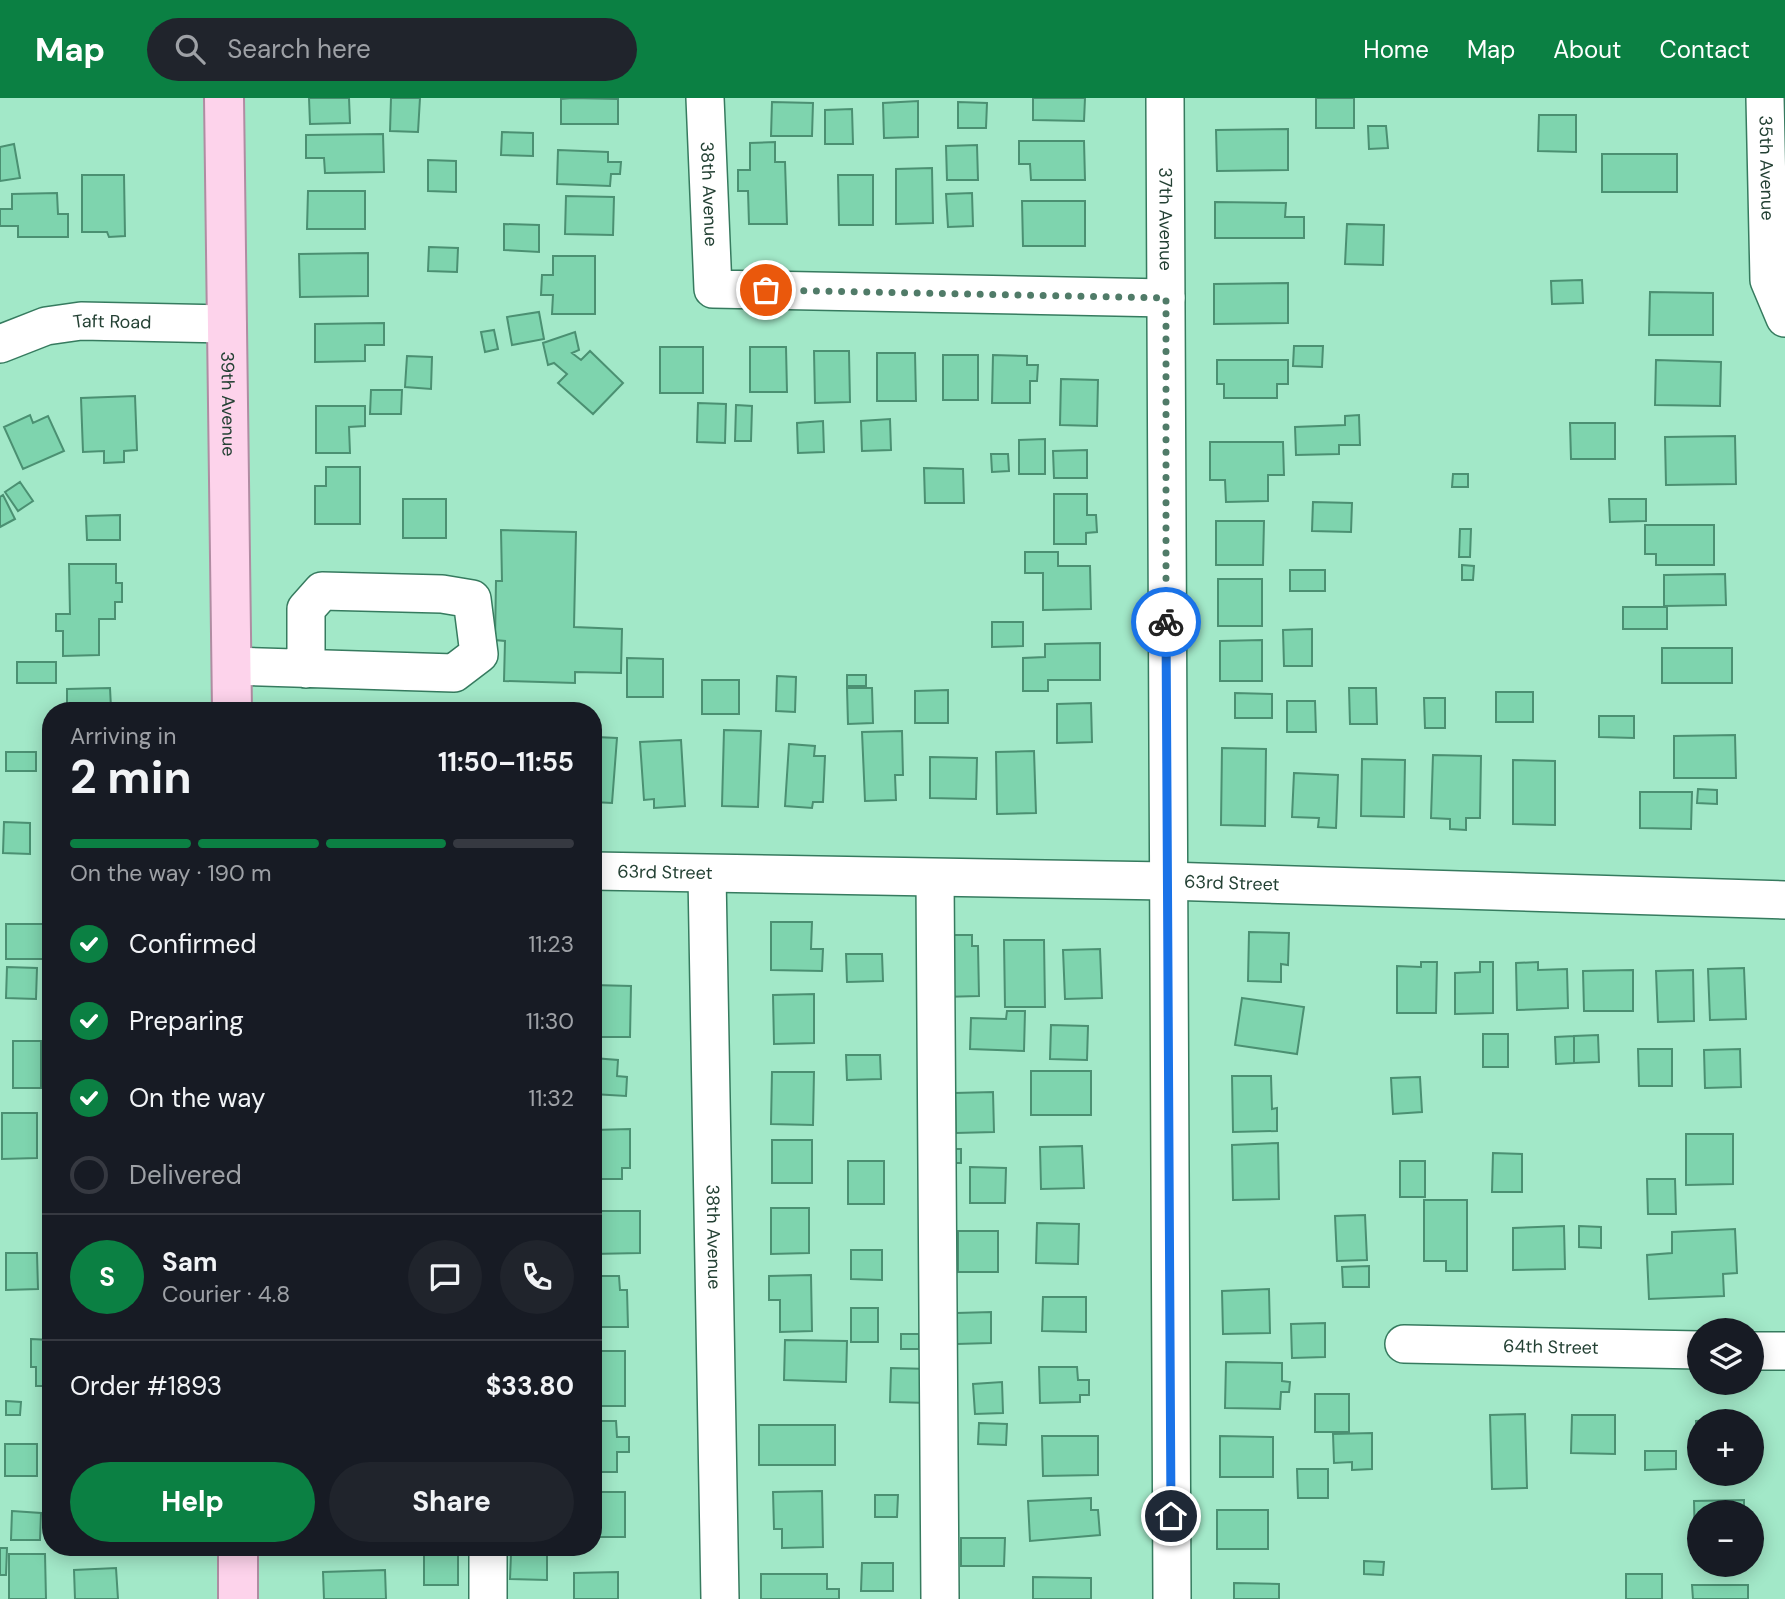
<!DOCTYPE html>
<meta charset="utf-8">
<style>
body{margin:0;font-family:"DM Sans",sans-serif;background:#20242c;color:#f1f3f6;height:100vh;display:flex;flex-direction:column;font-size:26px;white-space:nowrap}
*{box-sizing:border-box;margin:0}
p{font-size:23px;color:#9ea1a6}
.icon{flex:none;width:38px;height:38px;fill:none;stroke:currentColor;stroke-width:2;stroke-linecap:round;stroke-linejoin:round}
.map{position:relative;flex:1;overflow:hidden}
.panel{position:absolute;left:42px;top:604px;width:560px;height:854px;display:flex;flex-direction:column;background:#171b24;border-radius:28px;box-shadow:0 4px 18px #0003}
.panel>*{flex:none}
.controls{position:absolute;left:1687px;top:1220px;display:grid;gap:14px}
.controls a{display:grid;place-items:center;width:77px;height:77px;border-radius:50%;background:#171b24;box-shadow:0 4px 18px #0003;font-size:35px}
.pin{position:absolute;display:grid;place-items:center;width:60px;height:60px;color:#fff;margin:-30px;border:4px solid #fff;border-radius:50%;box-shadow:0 2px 7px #0007}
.courier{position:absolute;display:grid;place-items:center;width:70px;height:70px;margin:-35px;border:5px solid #1a73e8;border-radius:50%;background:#fff;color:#222;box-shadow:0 2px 9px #0007}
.headline em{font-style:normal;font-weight:700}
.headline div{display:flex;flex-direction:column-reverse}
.headline{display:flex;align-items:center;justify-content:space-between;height:119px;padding:0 28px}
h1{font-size:46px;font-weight:700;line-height:52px}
.bar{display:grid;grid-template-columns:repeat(4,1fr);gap:10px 7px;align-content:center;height:84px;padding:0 28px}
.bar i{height:9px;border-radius:5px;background:#363941}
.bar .active{background:#0b8043}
.bar p{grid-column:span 4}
.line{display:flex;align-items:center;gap:18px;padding:0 28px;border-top:2px solid #363941}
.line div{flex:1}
.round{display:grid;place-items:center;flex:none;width:74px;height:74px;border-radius:37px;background:#20242c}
ol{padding:0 28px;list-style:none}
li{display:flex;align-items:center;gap:21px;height:77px}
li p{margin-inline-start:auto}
li .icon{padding:7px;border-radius:50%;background:#0b8043;color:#fff;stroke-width:4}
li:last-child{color:#9ea1a6}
li i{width:38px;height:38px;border:4px solid #363941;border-radius:50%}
.button{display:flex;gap:14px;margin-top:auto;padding:14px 28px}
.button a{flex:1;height:80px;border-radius:42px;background:#0b8043;color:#fff;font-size:28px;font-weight:700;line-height:80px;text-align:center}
.button a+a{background:#20242c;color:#f1f3f6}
header{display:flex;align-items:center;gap:42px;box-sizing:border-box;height:98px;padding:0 35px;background:#0b8043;color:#fff}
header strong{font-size:33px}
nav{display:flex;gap:38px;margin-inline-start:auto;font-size:24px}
.search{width:490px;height:63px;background:#20242c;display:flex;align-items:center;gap:18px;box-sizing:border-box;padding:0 24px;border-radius:38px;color:#9ea1a6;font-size:26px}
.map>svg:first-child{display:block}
.building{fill:#7ed4ae;stroke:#4b9072;stroke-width:2}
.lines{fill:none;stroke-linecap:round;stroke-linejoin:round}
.minor-casing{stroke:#367b5f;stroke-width:40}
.major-casing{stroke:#b08ca2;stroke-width:42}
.minor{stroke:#fff;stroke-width:37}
.major{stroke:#fdd3eb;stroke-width:38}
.done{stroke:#507b68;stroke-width:7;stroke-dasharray:0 12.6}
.route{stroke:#1a73e8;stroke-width:9}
.labels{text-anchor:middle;stroke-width:6;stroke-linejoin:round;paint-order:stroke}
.street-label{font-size:18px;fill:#244134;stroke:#a2e8c8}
</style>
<header>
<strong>Map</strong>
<div class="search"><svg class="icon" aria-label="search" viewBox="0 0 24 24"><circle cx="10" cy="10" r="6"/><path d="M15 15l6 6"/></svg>Search here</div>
<nav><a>Home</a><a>Map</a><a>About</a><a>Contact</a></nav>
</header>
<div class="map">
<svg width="1785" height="1501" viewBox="0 0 1785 1501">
<rect width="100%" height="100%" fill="#a2e8c8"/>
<path class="building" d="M309,0H349L350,25L310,26Z
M391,0H420L418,34L390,33Z
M572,0L618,1V26H561V1Z
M1033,0H1085L1084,23L1033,22Z
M1316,0H1354V30H1316Z
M918,3V39L884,40L883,5Z
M772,4L813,5L812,38H771Z
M958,4L987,5L986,30H958Z
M852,11L853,46H825V12Z
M1539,17H1576V54L1538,53Z
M1368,28H1386L1388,50L1369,51Z
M1288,31V72L1217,73L1216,32Z
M502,34L533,35V58L501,57Z
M383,36L384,74L325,75L324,60H306V37Z
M1019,43H1084L1085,82H1031L1030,66H1019Z
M775,44V64H785L787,126H749L748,93H738V72H750V45Z
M14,46L20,80L0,83V49Z
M977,47L978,82H947L946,48Z
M558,52L608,54V64H621L620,76H611L610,88L557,86Z
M1602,56H1677V94H1602Z
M428,62L456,63V94L428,93Z
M932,70L933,125L896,126V71Z
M82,77H124L125,138L109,139L107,134H82Z
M838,77H873V127H839Z
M308,93H365V131H307Z
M57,95L58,116H68V139H18V128H0V111H12V96Z
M972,95L973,128L948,129L946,96Z
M566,98L614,99L613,137L565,136Z
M1022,103H1085V148H1023Z
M1215,104L1286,105L1285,119H1304V140H1215Z
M504,126L539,127V154L504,152Z
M1347,126L1384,127L1383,167L1345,166Z
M429,149L458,150L457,174L428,173Z
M368,155V198L300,199L299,156Z
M553,158H595V216H552L553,197H541L542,177H553Z
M1582,182L1583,205L1552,206L1551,183Z
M1288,185V225L1214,226V186Z
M1650,194L1713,195V237H1649Z
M539,214L544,241L512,247L507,219Z
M384,225V247H365V263L315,264V226Z
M494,232L498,251L485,254L481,234Z
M575,234L579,252L572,255L581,262L590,253L623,285L593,316L558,285L567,276L554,265L548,267L543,245Z
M1294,248H1323L1322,269L1293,268Z
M660,249H703V295H660Z
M750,249H786L787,294H750Z
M814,253H849L850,304L815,305Z
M877,255H915L916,303H877Z
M943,257H978V302H943Z
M993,257L1027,258V267H1038L1037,283H1030V305H992Z
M407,258L432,259L431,291L405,289Z
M1217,262H1288V286H1277V300H1224V286H1217Z
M1656,262L1721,264L1720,308L1655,307Z
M1061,281L1098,282L1097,328L1060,327Z
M371,292H402L401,316H370Z
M135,298L137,352L124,353V364L104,365V353L83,354L81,300Z
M698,305L726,306L725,345L697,344Z
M736,307L752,308L751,343H735Z
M316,308H365V328L349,329L350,355H316Z
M30,317L33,325L48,318L64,353L23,371L4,329Z
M1359,317L1360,347H1339V356L1296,357L1295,329L1345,327V318Z
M890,321L891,352L862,353L861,323Z
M823,323L824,354L798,355L797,325Z
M1570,325H1615V361H1571Z
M1735,338L1736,386L1666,387L1665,339Z
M1045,341V376H1019V342Z
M1210,344H1283L1284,377H1268V403L1226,404L1225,382H1210Z
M1087,352V380H1054L1053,353Z
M991,356H1008L1009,373L992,374Z
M326,369H360V426H315V388H326Z
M924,370L963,371L964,405H925Z
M1453,376H1468V389H1452Z
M20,384L33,403L18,413L5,394Z
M1054,396H1087V417H1096L1097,434L1086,435V446H1054Z
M3,397L15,421L0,429V399Z
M403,401H446V440H403Z
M1609,401H1646V423L1610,424Z
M1313,404L1352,405L1351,434L1312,433Z
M120,417V442H87L86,418Z
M1216,423H1264L1263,467H1216Z
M1645,427H1714V467H1656V456H1645Z
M1460,431H1471L1470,459H1459Z
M501,432L576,434L574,529L622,531L621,575L575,574V585L504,583L505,543L495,542L496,483H502Z
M1025,454H1058V468H1090L1091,511L1043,512V475H1025Z
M69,466H116V485H122V504H115V521H99V557L63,558V533H56V516H70Z
M1462,467L1474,468L1473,482H1462Z
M1290,472H1325V493H1290Z
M1725,476L1726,507L1664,508V477Z
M1218,481H1262V528H1218Z
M1623,509H1667V531H1623Z
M992,524H1023V548L992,549Z
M1312,531V568H1284L1283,532Z
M1262,542V583H1220V543Z
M1100,545V582H1048V593H1023V560L1045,559V546Z
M1662,550H1732V585H1662Z
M627,560L663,561V599H627Z
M17,564H56V585H17Z
M847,577H866V588H847Z
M777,578L796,579L795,614L776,613Z
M702,582H739V616H702Z
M110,590L111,610H118V612H67V591Z
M847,590H872L873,625L848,626Z
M1349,590H1376L1377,626H1350Z
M948,592V625H915V593Z
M1496,594H1533V624H1496Z
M1235,595L1272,596V620H1235Z
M1424,600H1445V630H1425Z
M1287,603H1315L1316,634H1287Z
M1091,605L1092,644L1057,645V606Z
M1599,618H1634V640L1599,639Z
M593,632H597L596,639L617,640L612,705L593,704Z
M724,632L761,633L758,709L722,708Z
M902,633L903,677H895L896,702L865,703L862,634Z
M1735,637L1736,680H1674V638Z
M681,642L685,708L654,710V701L644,702L640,644Z
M789,646L815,648L814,658H825L823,704H813L812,710L785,708Z
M1222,650L1266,651L1265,728L1221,727Z
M1034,653L1036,715L997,716L996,654Z
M6,654H36V673H6Z
M1433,657L1481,658L1480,720H1466V732L1450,731V721L1431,720Z
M930,659L977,660L976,701L930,700Z
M1362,661L1405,662L1404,719L1361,718Z
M1513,662L1555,663V727L1513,726Z
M1294,675L1338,677L1336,730L1318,729L1319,720L1292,719Z
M1698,691L1717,692V706L1697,705Z
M1640,694H1692L1691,731L1640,730Z
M4,724L30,725V756L3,755Z
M771,824H812L811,851H823L822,873L771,872Z
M6,826H44L43,861H6Z
M1249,834L1289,835L1288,867L1281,866V884L1248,883Z
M948,837H972V848H978L979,898L941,899Z
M1004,842H1044L1045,909H1005Z
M1100,851L1102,900L1065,901L1063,852Z
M846,856H882L883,883L847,884Z
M1421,864H1437L1436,915H1397V868L1421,869Z
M1480,864H1493V915L1455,916V875L1480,874Z
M1538,864V872L1567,871L1568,910L1517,912L1516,865Z
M7,869L37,870L36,901L6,900Z
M1744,870L1746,921L1710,922L1708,871Z
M1633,872V913H1584L1583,873Z
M1693,872L1694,923L1658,924L1656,873Z
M593,887L631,888L630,939H593Z
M814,896V945L774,946L773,897Z
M1242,900L1304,909L1297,956L1235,947Z
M1007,913H1025L1024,953L970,951L971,920L1006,921Z
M1051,927L1088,928L1087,962L1050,961Z
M1483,936H1508V969H1483Z
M1598,937L1599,964L1574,965V938Z
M1574,938V965L1556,966L1555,939Z
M13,943H41V990H13Z
M1638,951H1672V988H1639Z
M1740,951L1741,989L1705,990L1704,952Z
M846,957H880L881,981L847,982Z
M593,960L618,962L617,978L627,979L626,998L593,996Z
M1031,973H1091V1017H1031Z
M772,974H814L813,1027L771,1026Z
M1232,978H1271L1272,1011L1277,1010V1033L1233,1034Z
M1420,979L1422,1014L1393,1016L1391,980Z
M993,994L994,1034L956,1035L955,995Z
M2,1015H37V1060L2,1061Z
M630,1031V1070H622V1081H593V1032Z
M1686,1036H1733V1086L1686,1087Z
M772,1042H812V1085H772Z
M1278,1045L1279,1101L1233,1102L1232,1047Z
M1082,1048L1084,1090L1041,1091L1040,1049Z
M947,1051H961V1065H948Z
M1493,1055L1522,1056V1094H1492Z
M848,1063H884V1106H848Z
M1400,1063H1425V1099H1400Z
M970,1069L1006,1070L1005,1105H970Z
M1647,1081H1675L1676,1116H1648Z
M1424,1102H1467V1173H1446V1163H1424Z
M771,1110H809V1155L771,1156Z
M593,1113H640V1155L593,1156Z
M1365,1117L1367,1162L1337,1163L1335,1118Z
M1037,1125L1079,1126L1078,1166L1036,1165Z
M1564,1128L1565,1171L1513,1172V1130Z
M1579,1128L1601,1129V1150L1579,1149Z
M1735,1131L1737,1175L1723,1176L1724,1198L1649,1201L1647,1157L1672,1155V1134Z
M958,1133H998V1174H958Z
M851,1152H882V1182L851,1181Z
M6,1155H37L38,1191L6,1192Z
M1369,1168V1189H1343L1342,1169Z
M811,1177L812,1233L780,1234V1202H769V1178Z
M593,1178H619L620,1192H627L628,1229H593Z
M1269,1191L1270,1235L1223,1236L1222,1193Z
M1043,1199H1086V1234L1042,1233Z
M851,1210H878V1244H851Z
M991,1214V1245L957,1246V1215Z
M1325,1225V1259L1292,1260L1291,1226Z
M901,1236H919V1251H901Z
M31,1241L51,1242V1288H36V1269H31Z
M785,1242L847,1243L846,1284L784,1282Z
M593,1253H625V1308H593Z
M1226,1264L1282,1265V1283L1290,1284L1289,1294H1281L1280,1311L1225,1310Z
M1039,1269H1077L1078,1282H1089V1297H1080V1304L1040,1305Z
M891,1270L930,1271L929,1305L890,1304Z
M1002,1284L1003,1315L975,1316L973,1286Z
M1315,1296H1349V1334H1315Z
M6,1303L21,1304L20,1317H6Z
M1525,1316L1527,1390L1492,1391L1490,1317Z
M1572,1317H1615V1356L1571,1355Z
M1740,1321L1699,1323V1363H1697L1696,1323Z
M593,1323H616L617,1339H629V1354H617V1374H593Z
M979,1325L1007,1326L1006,1347L978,1346Z
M759,1327H835V1367H759Z
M1372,1335V1371L1352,1372V1364L1334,1365L1333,1336Z
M1042,1338H1098V1377L1043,1378Z
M1220,1338L1273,1339V1379H1220Z
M5,1346H37V1378H5Z
M1645,1353H1676V1371L1645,1372Z
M1297,1371H1328V1400H1298Z
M822,1393L823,1449L782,1450V1431H774L773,1394Z
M593,1394H625V1439H593Z
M875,1397H898L897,1419H875Z
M1091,1400V1412H1098L1100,1437L1030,1443L1028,1403Z
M1744,1402V1414H1699V1445H1695L1694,1403Z
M1217,1412H1268V1451H1217Z
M12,1413L41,1415L40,1442H11Z
M961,1440H1005L1004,1468H961Z
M0,1450H7L6,1477H0Z
M424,1455H458V1487H424Z
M9,1456H45L46,1501H9Z
M511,1456H547V1482L510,1481Z
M1364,1463L1384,1464L1383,1477L1364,1476Z
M862,1465H893V1493H861Z
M116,1470L118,1501H75L74,1472Z
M385,1472L386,1501H324L323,1474Z
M618,1474V1501H574V1475Z
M761,1476H827V1491H839V1501H761Z
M1626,1476H1662V1501H1626Z
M1033,1479L1091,1480V1501H1033Z
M1234,1485L1279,1486V1501H1234Z
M1692,1487H1748V1501H1693Z"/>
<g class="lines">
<g class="minor-casing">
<g id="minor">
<path id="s1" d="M705,0L713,191L1166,200"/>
<path id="s2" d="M1165,0L1172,1501"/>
<path id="s3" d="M1765,0L1769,182L1785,220"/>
<path id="s4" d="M0,246L46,228L81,223L227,226"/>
<path d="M232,568L454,575L479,556L472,501L442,496L322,493L306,511V571"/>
<path id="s5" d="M593,773L1166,783L1785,802"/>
<path id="s6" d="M707,777L720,1501"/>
<path d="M935,780L940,1501"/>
<path id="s7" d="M1404,1246L1699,1252"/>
<path d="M1752,1253H1785"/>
<path d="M488,1449V1501"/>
</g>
</g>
<g class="major-casing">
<g id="major">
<path id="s8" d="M224,0L232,612"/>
<path d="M238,1449V1501"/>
</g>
</g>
<use href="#minor" class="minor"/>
<use href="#major" class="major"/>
</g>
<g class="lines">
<path class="done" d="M766,192L1166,200V524"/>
<path class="route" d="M1166,524L1171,1418"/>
</g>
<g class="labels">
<g class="street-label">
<text dy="6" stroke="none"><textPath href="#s3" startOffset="70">35th Avenue</textPath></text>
<text dy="6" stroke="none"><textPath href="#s1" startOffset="96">38th Avenue</textPath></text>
<text dy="6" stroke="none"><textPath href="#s2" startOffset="121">37th Avenue</textPath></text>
<text dy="6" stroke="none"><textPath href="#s4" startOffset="116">Taft Road</textPath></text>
<text dy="6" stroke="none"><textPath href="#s8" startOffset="306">39th Avenue</textPath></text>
<text dy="6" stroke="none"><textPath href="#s5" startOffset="72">63rd Street</textPath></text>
<text dy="6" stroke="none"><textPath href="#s5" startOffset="639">63rd Street</textPath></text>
<text dy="6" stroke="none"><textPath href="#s6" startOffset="362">38th Avenue</textPath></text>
<text dy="6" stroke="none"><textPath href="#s7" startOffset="147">64th Street</textPath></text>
</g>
</g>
</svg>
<div class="controls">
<a><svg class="icon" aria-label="layers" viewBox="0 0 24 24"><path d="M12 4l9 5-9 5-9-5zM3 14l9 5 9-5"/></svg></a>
<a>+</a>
<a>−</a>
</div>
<div class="pin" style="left:766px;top:192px;background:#ea580c"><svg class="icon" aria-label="bag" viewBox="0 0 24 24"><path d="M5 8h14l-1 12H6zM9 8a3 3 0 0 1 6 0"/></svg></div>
<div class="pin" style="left:1171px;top:1418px;background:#1f2937"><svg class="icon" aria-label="home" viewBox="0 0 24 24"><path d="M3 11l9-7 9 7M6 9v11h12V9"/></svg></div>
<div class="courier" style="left:1166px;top:524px"><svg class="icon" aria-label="bike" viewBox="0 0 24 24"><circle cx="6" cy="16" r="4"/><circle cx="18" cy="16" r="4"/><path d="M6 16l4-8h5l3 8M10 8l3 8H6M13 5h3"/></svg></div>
<section class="panel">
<div class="headline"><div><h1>2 min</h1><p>Arriving in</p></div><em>11:50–11:55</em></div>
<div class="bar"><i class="active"></i><i class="active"></i><i class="active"></i><i></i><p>On the way · 190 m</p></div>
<ol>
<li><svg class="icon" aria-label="check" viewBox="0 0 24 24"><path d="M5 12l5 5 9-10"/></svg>Confirmed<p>11:23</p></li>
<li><svg class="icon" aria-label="check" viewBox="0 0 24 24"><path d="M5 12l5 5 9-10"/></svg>Preparing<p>11:30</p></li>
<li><svg class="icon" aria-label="check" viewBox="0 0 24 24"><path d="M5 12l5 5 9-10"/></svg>On the way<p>11:32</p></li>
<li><i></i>Delivered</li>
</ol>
<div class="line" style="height:126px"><b class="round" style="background:#0b8043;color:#fff">S</b><div><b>Sam</b><p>Courier · 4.8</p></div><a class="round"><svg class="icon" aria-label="chat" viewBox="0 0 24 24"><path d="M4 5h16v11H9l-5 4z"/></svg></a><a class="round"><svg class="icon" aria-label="phone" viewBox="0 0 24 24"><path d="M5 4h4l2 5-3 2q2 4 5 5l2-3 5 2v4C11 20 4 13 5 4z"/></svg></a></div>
<div class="line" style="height:91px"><div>Order #1893</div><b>$33.80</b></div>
<div class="button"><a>Help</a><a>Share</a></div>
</section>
</div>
